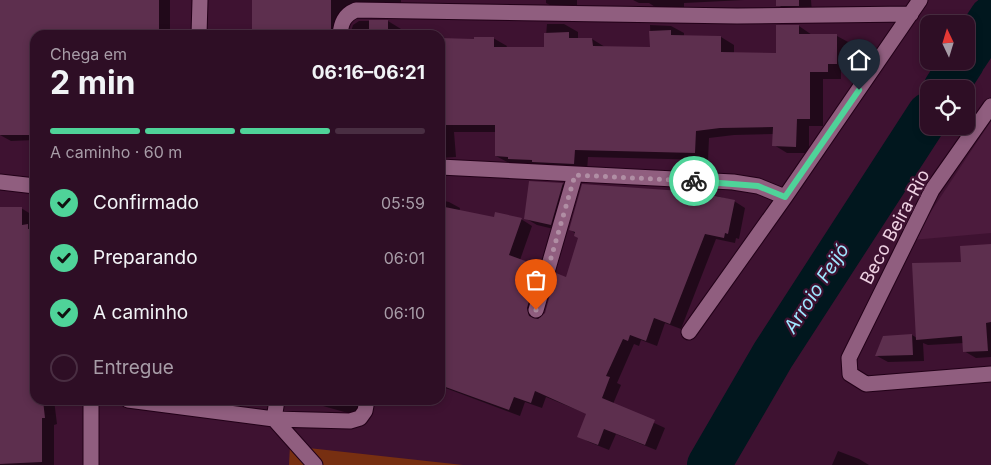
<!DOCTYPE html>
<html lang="pt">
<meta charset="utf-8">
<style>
body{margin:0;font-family:Inter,sans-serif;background:#3a1c32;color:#f1f3f6;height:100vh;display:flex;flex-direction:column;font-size:19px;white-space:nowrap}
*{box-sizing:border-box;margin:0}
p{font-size:16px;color:#a79ca7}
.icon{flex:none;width:28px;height:28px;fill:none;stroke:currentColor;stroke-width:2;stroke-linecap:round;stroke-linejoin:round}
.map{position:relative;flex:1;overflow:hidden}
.drawer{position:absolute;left:30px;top:30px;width:415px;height:375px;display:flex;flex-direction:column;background:#2e0e25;border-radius:15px;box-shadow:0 2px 8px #0003,0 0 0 1px #492e42}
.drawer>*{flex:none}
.needle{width:32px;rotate:356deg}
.tools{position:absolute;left:920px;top:15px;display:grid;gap:10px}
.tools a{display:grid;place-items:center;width:55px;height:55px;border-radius:10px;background:#2e0e25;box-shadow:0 2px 8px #0003,0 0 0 1px #492e42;font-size:25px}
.pin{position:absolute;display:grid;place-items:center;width:42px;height:42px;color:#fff;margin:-51px -21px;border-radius:50% 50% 50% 0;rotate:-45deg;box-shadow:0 0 5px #0007}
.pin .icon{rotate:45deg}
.courier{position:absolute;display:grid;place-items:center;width:50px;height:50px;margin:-25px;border:4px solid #4fd399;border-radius:50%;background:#fff;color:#222;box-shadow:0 1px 6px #0007}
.headline em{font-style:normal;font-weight:700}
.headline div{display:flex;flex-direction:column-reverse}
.headline{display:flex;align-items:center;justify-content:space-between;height:85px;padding:0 20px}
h1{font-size:32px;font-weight:700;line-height:38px}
.bar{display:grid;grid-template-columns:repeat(4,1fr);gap:8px 5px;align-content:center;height:60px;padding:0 20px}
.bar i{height:6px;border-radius:4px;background:#492e42}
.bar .selected{background:#4fd399}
.bar p{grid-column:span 4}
ol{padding:0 20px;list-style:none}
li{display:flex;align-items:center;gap:15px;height:55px}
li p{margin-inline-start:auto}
li .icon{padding:5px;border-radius:50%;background:#4fd399;color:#111;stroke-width:4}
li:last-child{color:#a79ca7}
li i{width:28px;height:28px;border:2px solid #492e42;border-radius:50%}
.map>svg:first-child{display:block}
.built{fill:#4c1b3d}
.green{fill:#772f11}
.shadow{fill:#0007}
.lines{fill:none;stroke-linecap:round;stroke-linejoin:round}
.river{stroke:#01171e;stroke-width:44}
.building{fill:#5d2f4e}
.minor-casing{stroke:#220018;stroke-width:17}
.minor{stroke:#905e7f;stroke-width:15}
.done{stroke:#b08ea4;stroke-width:5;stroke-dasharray:0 9}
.route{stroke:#4fd399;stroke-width:6}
.labels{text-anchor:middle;stroke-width:4.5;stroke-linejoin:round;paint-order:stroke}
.street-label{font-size:18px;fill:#eed1e2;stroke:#3e1231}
.water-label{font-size:19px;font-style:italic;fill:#a0e7ff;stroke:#3e1231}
</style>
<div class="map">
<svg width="991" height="465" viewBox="0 0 991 465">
<rect width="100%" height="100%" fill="#3e1231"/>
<path class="built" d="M991,121V233L912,240Z"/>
<path class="green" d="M290,446L463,465H289Z"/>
<path class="shadow" d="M0,0H170V35H35V140L11,141L0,135Z
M254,0H401V8L352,18L345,35H254Z
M546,0H577V11L560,10L546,3Z
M633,0H744L684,3V12H663L649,3H639Z
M777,0H811L812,13H791L778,5Z
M359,21H388L401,29L402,35H350L353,25Z
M547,24H564L578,32V39H592L605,47L651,48L650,25L671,26L684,33V37H721L734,45V53L777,54L799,26L812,35L837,36L850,43L849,71L841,70V79H823V126H809V153H787L774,145V134L734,135L709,138L708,160L588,157L587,171L522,166L509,163L496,156L497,132H454L456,157L440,158V42L493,38L507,46L506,48H545Z
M563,184L574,191L562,231L537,225L525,218Z
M583,185L710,194L734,201L745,208L739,239L736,238L735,243L716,239L681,329L665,323L657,346L641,340L639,346L634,344L617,383L621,385L613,404L665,428L656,450L616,434L609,450L589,442L578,436L587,414L546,397L542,408L525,402L520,416L440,386V200L449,202L460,208L459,212L495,218L521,219L532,226L520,260L549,274L538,315L539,319L543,318L567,278L580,238L570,229Z
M0,208H21L34,216L35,400H54L57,424L54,425V465H0Z
M991,245V357L976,358L964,351V343L928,345L923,343L924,361L888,362L877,356L912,335L917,338L962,263Z
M308,400H371L362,417L316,404Z
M838,451L859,459L869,465H832Z"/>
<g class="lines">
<path class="river" d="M966,56L991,18
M945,89L963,61
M709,465L773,355L929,114"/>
</g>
<path class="building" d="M0,0H159V35H35L34,135H0Z
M252,0H331V35H252Z
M776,0H799V6H776Z
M369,20H388V35H369Z
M776,25H799V34H837V64H828V72H810V119H797L796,147L772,146L773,127L720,128L696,131L695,153L575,150L574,164L532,162V160L508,159V157L495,156V125H440V38L474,39V37H494V47H544V33L569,32V38H592L593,46L650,47L649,31L671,30V35L721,36V52L776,53Z
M529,181L563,183L551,225L524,219Z
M582,184L710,193V195L735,200L728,234L725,233L724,238L705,234L670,324L654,318L646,341L630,335L628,341L623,339L606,376L610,377L602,398L655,420L645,445L604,429L598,445L577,437L586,414L535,391L531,403L514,397L509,410L440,385V206L494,217L495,212L522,218L509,255L539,266L527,308L529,316L538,319L545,313L556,273L566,277L578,238L574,236L575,232L569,230Z
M0,207H22V225L28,224V229L35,228V400H43L45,418H42V462L0,464Z
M991,244V322L986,323L988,351L963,352L962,336L916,340L912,263L961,262L960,246Z
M912,334L913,355L875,356L883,336Z"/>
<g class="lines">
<g class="minor-casing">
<path id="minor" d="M199,35L200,0
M340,35C341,23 344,15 356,10L737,16L911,14
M991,106L932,190L849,358L850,374L866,384L991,374
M440,167L733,182L758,186L785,197
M0,182L35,186
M536,310L575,175
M689,332L785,197L920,0
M128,400L274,419L350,421L360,418L365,411L367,400
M274,419L315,465
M274,419L277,400
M91,465V400"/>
</g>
<use href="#minor" class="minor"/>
</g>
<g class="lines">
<path class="done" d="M536,310L575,175L694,181"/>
<path class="route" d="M694,181L758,186L785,197L859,90"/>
</g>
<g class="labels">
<g class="street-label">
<text transform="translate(895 227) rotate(-62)" y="6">Beco Beira-Rio</text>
</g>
<g class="water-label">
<text transform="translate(816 288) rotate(-57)" y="7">Arroio Feijó</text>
</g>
</g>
</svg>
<div class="tools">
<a><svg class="needle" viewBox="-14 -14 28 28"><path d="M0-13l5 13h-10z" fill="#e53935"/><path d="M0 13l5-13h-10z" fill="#a79ca7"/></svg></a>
<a><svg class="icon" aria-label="locate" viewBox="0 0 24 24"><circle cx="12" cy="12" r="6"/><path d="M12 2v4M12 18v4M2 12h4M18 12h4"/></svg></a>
</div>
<div class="pin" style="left:536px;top:310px;background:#ea580c"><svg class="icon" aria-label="bag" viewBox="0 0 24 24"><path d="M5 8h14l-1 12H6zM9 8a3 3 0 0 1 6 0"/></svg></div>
<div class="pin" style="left:859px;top:90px;background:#1f2937"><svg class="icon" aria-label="home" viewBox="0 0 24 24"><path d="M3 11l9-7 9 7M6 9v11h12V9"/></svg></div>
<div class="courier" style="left:694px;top:181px"><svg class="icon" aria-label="bike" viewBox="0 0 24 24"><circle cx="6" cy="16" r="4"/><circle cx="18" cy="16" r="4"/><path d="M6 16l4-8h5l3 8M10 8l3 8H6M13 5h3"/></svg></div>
<section class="drawer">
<div class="headline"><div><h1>2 min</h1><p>Chega em</p></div><em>06:16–06:21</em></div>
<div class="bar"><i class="selected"></i><i class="selected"></i><i class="selected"></i><i></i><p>A caminho · 60 m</p></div>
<ol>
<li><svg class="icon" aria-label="check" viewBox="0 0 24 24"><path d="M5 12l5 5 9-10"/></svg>Confirmado<p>05:59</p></li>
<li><svg class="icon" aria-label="check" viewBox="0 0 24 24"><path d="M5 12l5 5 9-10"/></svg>Preparando<p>06:01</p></li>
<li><svg class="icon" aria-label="check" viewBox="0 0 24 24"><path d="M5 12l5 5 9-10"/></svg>A caminho<p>06:10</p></li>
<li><i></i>Entregue</li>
</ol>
</section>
</div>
